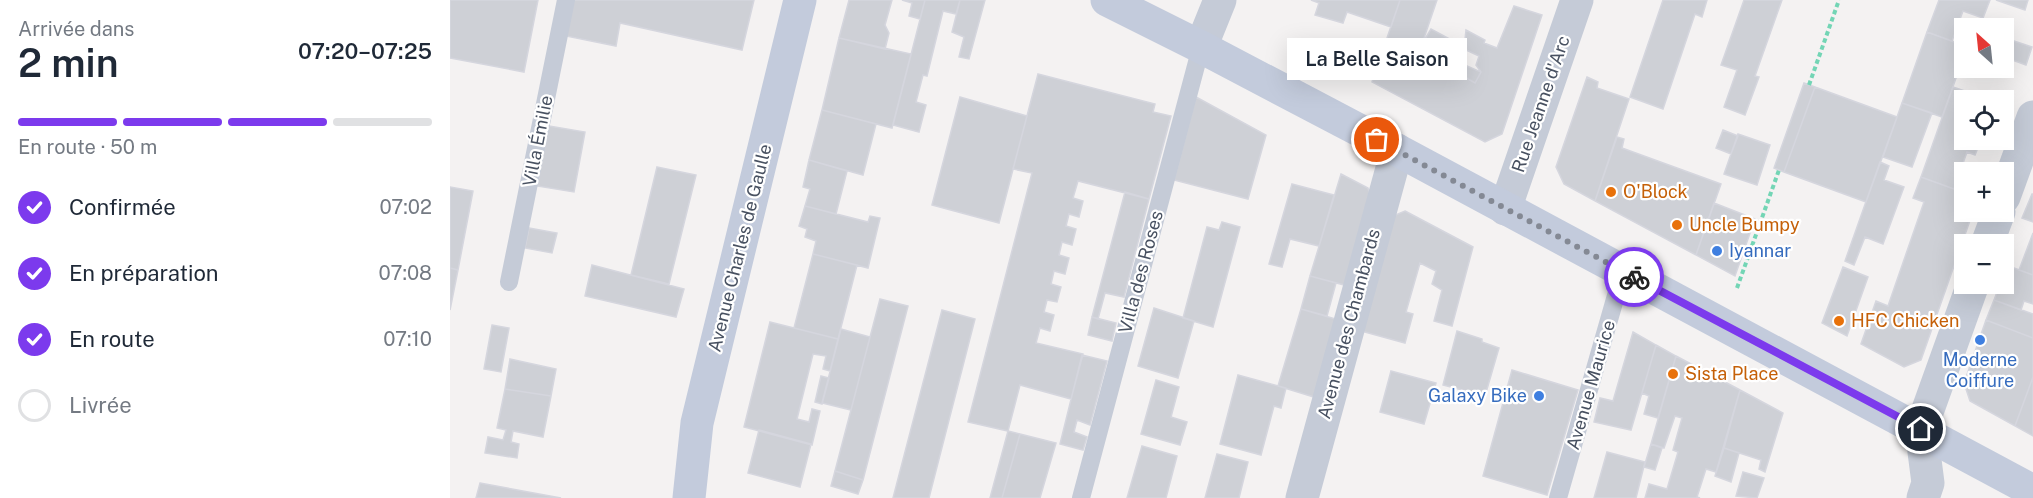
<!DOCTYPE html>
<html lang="fr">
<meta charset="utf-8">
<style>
body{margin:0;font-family:"Public Sans",sans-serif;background:#f2f2f3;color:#1f2937;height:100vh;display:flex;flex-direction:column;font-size:22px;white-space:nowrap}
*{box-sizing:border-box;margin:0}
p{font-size:20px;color:#747a83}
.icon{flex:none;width:33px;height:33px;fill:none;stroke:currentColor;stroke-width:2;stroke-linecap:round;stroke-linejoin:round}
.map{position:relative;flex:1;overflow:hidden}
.sheet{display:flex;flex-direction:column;background:#fff;width:450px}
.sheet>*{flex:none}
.needle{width:39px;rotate:333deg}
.fabs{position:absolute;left:1504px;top:18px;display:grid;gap:12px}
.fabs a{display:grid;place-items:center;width:60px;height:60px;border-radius:0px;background:#fff;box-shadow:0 6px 24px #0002;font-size:30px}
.pin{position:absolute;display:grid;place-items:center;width:51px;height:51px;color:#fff;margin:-26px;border:3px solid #fff;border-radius:50%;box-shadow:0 2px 6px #0007}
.courier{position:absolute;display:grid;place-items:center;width:60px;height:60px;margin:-30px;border:4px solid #7c3aed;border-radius:50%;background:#fff;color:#222;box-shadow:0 2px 8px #0007}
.bubble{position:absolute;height:42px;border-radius:0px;background:#fff;box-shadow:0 6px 24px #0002;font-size:20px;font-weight:600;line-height:42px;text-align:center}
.overview em{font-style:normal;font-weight:600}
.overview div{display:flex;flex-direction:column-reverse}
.overview{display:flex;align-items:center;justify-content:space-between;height:102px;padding:0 18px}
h1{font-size:39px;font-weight:600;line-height:45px}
.bar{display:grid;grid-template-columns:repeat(4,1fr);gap:9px 6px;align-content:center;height:72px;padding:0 18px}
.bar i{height:8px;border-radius:4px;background:#e0e1e3}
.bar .active{background:#7c3aed}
.bar p{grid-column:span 4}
ol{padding:0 18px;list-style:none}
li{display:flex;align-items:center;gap:18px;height:66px}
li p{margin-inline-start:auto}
li .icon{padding:6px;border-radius:50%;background:#7c3aed;color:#fff;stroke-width:4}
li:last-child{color:#747a83}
li i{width:33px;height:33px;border:3px solid #e0e1e3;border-radius:50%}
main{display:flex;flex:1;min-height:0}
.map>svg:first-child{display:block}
.building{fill:#ced0d6;stroke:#d5d6de;stroke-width:1.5}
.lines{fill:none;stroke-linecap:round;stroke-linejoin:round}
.path{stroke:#73d5b5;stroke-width:4;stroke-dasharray:4.5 3;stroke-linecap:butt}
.lane{stroke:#c5cbd7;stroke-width:18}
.street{stroke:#c5cbd7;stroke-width:33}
.secondary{stroke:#c3cbdc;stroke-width:33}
.done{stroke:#848994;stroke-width:6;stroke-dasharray:0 10.8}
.route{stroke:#7c3aed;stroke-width:8}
.food-dot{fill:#e8710a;stroke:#fff;stroke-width:2}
.shop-dot{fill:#3f7fe0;stroke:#fff;stroke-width:2}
.labels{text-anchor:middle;stroke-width:4.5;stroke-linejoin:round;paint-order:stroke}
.street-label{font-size:18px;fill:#485161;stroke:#fff}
.food-label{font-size:18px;fill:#c56008;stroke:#fff;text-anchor:start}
.shop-label{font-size:18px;fill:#366cbe;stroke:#fff;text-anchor:start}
</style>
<main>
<section class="sheet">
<div class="overview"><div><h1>2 min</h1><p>Arrivée dans</p></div><em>07:20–07:25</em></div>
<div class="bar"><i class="active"></i><i class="active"></i><i class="active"></i><i></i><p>En route · 50 m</p></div>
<ol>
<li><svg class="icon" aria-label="check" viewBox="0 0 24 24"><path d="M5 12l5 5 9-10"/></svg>Confirmée<p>07:02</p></li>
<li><svg class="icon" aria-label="check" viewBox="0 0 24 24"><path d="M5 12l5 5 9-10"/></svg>En préparation<p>07:08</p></li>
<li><svg class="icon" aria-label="check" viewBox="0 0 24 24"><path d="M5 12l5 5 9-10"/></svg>En route<p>07:10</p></li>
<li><i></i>Livrée</li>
</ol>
</section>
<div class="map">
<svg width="1583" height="498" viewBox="0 0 1583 498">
<rect width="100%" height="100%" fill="#f4f2f2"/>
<path class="building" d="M0,0H88L74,72L0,58Z
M123,0H304L292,50L170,23L166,46L116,36Z
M399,0H442L435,25L439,33L435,49L389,38Z
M452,0H475L470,19L459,16L462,3Z
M475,0H510L506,14L493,11L477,76L473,75L466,102L476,105L469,132L443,125Z
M510,0H535L519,59L509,57L514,37L502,32Z
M861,0H950L941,27L897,12L893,23L865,15L869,3Z
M950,0H987L972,44L981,29L1009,44L997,67L1025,83L1031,72L1026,65L1029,56L1014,49L1016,30L1035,40L1034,43L1047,48L1064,6L1092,15L1052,134L1035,142L922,82Z
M1213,0H1257L1252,17L1245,14L1213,109L1180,97Z
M1294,0H1332L1305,76L1309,77L1295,115L1274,107L1287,70L1271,65Z
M1489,0H1540L1533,18L1513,11L1502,41L1477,32Z
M1546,0H1578L1575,10Z
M1477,32L1515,46V53L1492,117L1452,103Z
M389,38L461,54L442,128L372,110Z
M1555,38L1582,47L1576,65L1554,57Z
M1001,59L1031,72L1025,83L997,67Z
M588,74L705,104L703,112L721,116L699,199L628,181L623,198L633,201L629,217L619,214L616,226L626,229L622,245L612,242L609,255L619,258L615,274L604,271L601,284L611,287L607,302L597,300L594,312L604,315L600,331L590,328L586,343L633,354L621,399L570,385L558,431L518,422L582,173L563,169Z
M1137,77L1148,82L1147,88L1179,99L1145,201L1114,184L1106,167Z
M1354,83L1365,87L1334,172L1324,168Z
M1365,87L1447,117L1416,202L1334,172Z
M1503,87L1541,100H1515V140H1531L1525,155L1517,152L1504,189L1471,177Z
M510,97L577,116L549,223L482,205Z
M746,97L816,135L798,199L724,180Z
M1452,103L1482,113L1462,167L1433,157Z
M372,110L426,124L413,175L359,160Z
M99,126L135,132L124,192L87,186Z
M1273,130L1288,136L1281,154L1266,148Z
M1288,134L1320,145L1307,185L1274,174Z
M1167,137L1174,139L1172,148L1271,184L1246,255L1145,201Z
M359,160L397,171L386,214L355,206L360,189L353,187Z
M1430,162L1439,166L1434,180L1454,187L1433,244L1415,237L1404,265L1395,261Z
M207,167L246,175L219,284L181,275Z
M891,174L918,188L922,202L898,286L860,276Z
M1471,177L1515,193V212H1523L1471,360L1454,367L1411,344L1426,301L1438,306L1474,202L1463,198Z
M842,184L884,195L869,246L840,239L832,267L819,264Z
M0,187L23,191L8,270L0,268Z
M675,192L699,199L674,297L655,293L648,319L642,317Z
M1582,194H1583V222L1572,218Z
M1264,203L1305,219L1285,276L1246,255Z
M355,206L418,222L420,216L430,218L418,268L363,254L366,241L355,237L357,229L349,226Z
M955,211L1023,247L1002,326L984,321L992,290L982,284L986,271L970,263L956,312L963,314L955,343L911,331L943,216Z
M772,222L790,227L763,327L733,318L757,227L769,230Z
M79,228L107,233L102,253L75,248Z
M1583,233V275L1569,270Z
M363,254L407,265L388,339L344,328Z
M142,265L234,289L226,317L135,296Z
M1556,265L1583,275V304L1574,301L1571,310L1544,300L1550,284H1554Z
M1393,267L1418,277L1397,336L1372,323Z
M0,268L8,270L0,310Z
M860,276L886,283L877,316L851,309Z
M430,299L458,306L413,480L385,471Z
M1544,300L1583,314V338L1536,320Z
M704,308L744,321L728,378L688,366Z
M851,309L889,320L867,398L828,386Z
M492,310L525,319L479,498H443Z
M642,317L666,323L662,341L638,335Z
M1536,320L1583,338V377L1565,426L1520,401L1514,383Z
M320,322L388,339L380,371L373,369L376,356L363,354L347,419L359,422L362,409L370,411L362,445L294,427Z
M42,325L59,328L51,372L34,369Z
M391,329L420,337L401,410L372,403Z
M1007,331L1032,339V342L1049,348L1035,396L993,385Z
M1183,332L1206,345L1181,430L1144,422L1150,398L1163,401Z
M1206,345L1226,356L1208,418L1194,414L1199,396L1192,393Z
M632,355L657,361L640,425L627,420L624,432L637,437L633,450L610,444Z
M1226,356L1290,390L1266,472L1256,469L1247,497L1250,498H1195L1199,484L1217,489L1228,452L1223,450L1232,418L1225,416L1214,448L1201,444Z
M60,359L106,369L101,396L55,389Z
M1062,370L1128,390L1097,495L1033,476Z
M941,371L986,383L974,424L930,412Z
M788,375L836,388L831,408L824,406L811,455L770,444Z
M371,376L379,378L372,404L365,402Z
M1583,377V436L1565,426Z
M706,380L729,387L721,417L737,422L730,445L691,434Z
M55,389L101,396L93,437L63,431L61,442L69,444L67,458L35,453L38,437L53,440L56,430L47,428Z
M1290,390L1333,413L1315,472L1309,469L1311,460L1274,448Z
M309,430L361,444L350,487L298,473Z
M558,431L570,434L552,498H540Z
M570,434L606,443L590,498H552Z
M1201,444L1212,448L1205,470L1194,467Z
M692,446L727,456L716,498H677Z
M1274,448L1289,453L1281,482L1265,476Z
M1157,452L1195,462L1186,498H1144Z
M767,454L798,462L789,498H755Z
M385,471L413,480L408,494L381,486Z
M1293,472L1314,478L1307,498L1286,496Z
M30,483L111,498H26Z"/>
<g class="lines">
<path class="path" d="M1359,85L1389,0
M1287,288L1329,170"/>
<path class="lane" d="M59,282L116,0
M631,498L751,47
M1108,498L1173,271"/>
<path class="street" d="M751,47L770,0
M1554,197L1583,117
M1055,209L1127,0
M1537,244L1549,212
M852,498L947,150
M1473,498L1478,483L1471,429L1523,284"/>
<path class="secondary" d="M657,0L751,47L947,150L1583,491
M239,498L247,423L350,0"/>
</g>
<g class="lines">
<path class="done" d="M927,140L1184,277"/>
<path class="route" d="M1184,277L1471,429"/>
</g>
<g class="food-dot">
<circle cx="1161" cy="192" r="6"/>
<circle cx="1227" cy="225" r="6"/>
<circle cx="1389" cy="321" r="6"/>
<circle cx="1223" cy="374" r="6"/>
</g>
<g class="shop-dot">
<circle cx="1267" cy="251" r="6"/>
<circle cx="1530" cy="340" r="6"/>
<circle cx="1089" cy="396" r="6"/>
</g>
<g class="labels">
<g class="street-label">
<text transform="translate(1091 104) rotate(-71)" y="6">Rue Jeanne d'Arc</text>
<text transform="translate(88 141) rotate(-79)" y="6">Villa Émilie</text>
<text transform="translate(290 248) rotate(-76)" y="6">Avenue Charles de Gaulle</text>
<text transform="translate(691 272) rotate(-75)" y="6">Villa des Roses</text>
<text transform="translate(899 324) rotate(-75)" y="6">Avenue des Chambards</text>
<text transform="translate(1141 385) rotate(-74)" y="6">Avenue Maurice</text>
</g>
<g class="food-label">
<text x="1173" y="198">O'Block</text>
<text x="1239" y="231">Uncle Bumpy</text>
<text x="1401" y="327">HFC Chicken</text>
<text x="1235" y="380">Sista Place</text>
</g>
<g class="shop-label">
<text x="1279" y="257">Iyannar</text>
<text x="1530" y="366" text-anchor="middle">Moderne<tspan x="1530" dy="21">Coiffure</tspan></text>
<text x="1077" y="402" text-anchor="end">Galaxy Bike</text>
</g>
</g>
</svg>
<div class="fabs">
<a><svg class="needle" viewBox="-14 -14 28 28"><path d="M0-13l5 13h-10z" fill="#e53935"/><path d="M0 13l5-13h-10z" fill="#747a83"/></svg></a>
<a><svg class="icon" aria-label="locate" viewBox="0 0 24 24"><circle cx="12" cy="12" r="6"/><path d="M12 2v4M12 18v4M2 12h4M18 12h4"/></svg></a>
<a>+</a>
<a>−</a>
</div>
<div class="pin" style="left:927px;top:140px;background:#ea580c"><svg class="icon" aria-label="bag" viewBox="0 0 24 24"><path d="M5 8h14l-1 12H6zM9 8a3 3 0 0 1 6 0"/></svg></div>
<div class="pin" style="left:1471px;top:429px;background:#1f2937"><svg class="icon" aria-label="home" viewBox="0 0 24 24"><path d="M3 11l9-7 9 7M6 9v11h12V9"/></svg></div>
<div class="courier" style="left:1184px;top:277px"><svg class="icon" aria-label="bike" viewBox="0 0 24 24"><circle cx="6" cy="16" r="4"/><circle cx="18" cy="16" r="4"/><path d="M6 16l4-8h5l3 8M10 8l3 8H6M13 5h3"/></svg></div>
<div class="bubble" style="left:837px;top:38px;width:180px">La Belle Saison</div>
</div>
</main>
